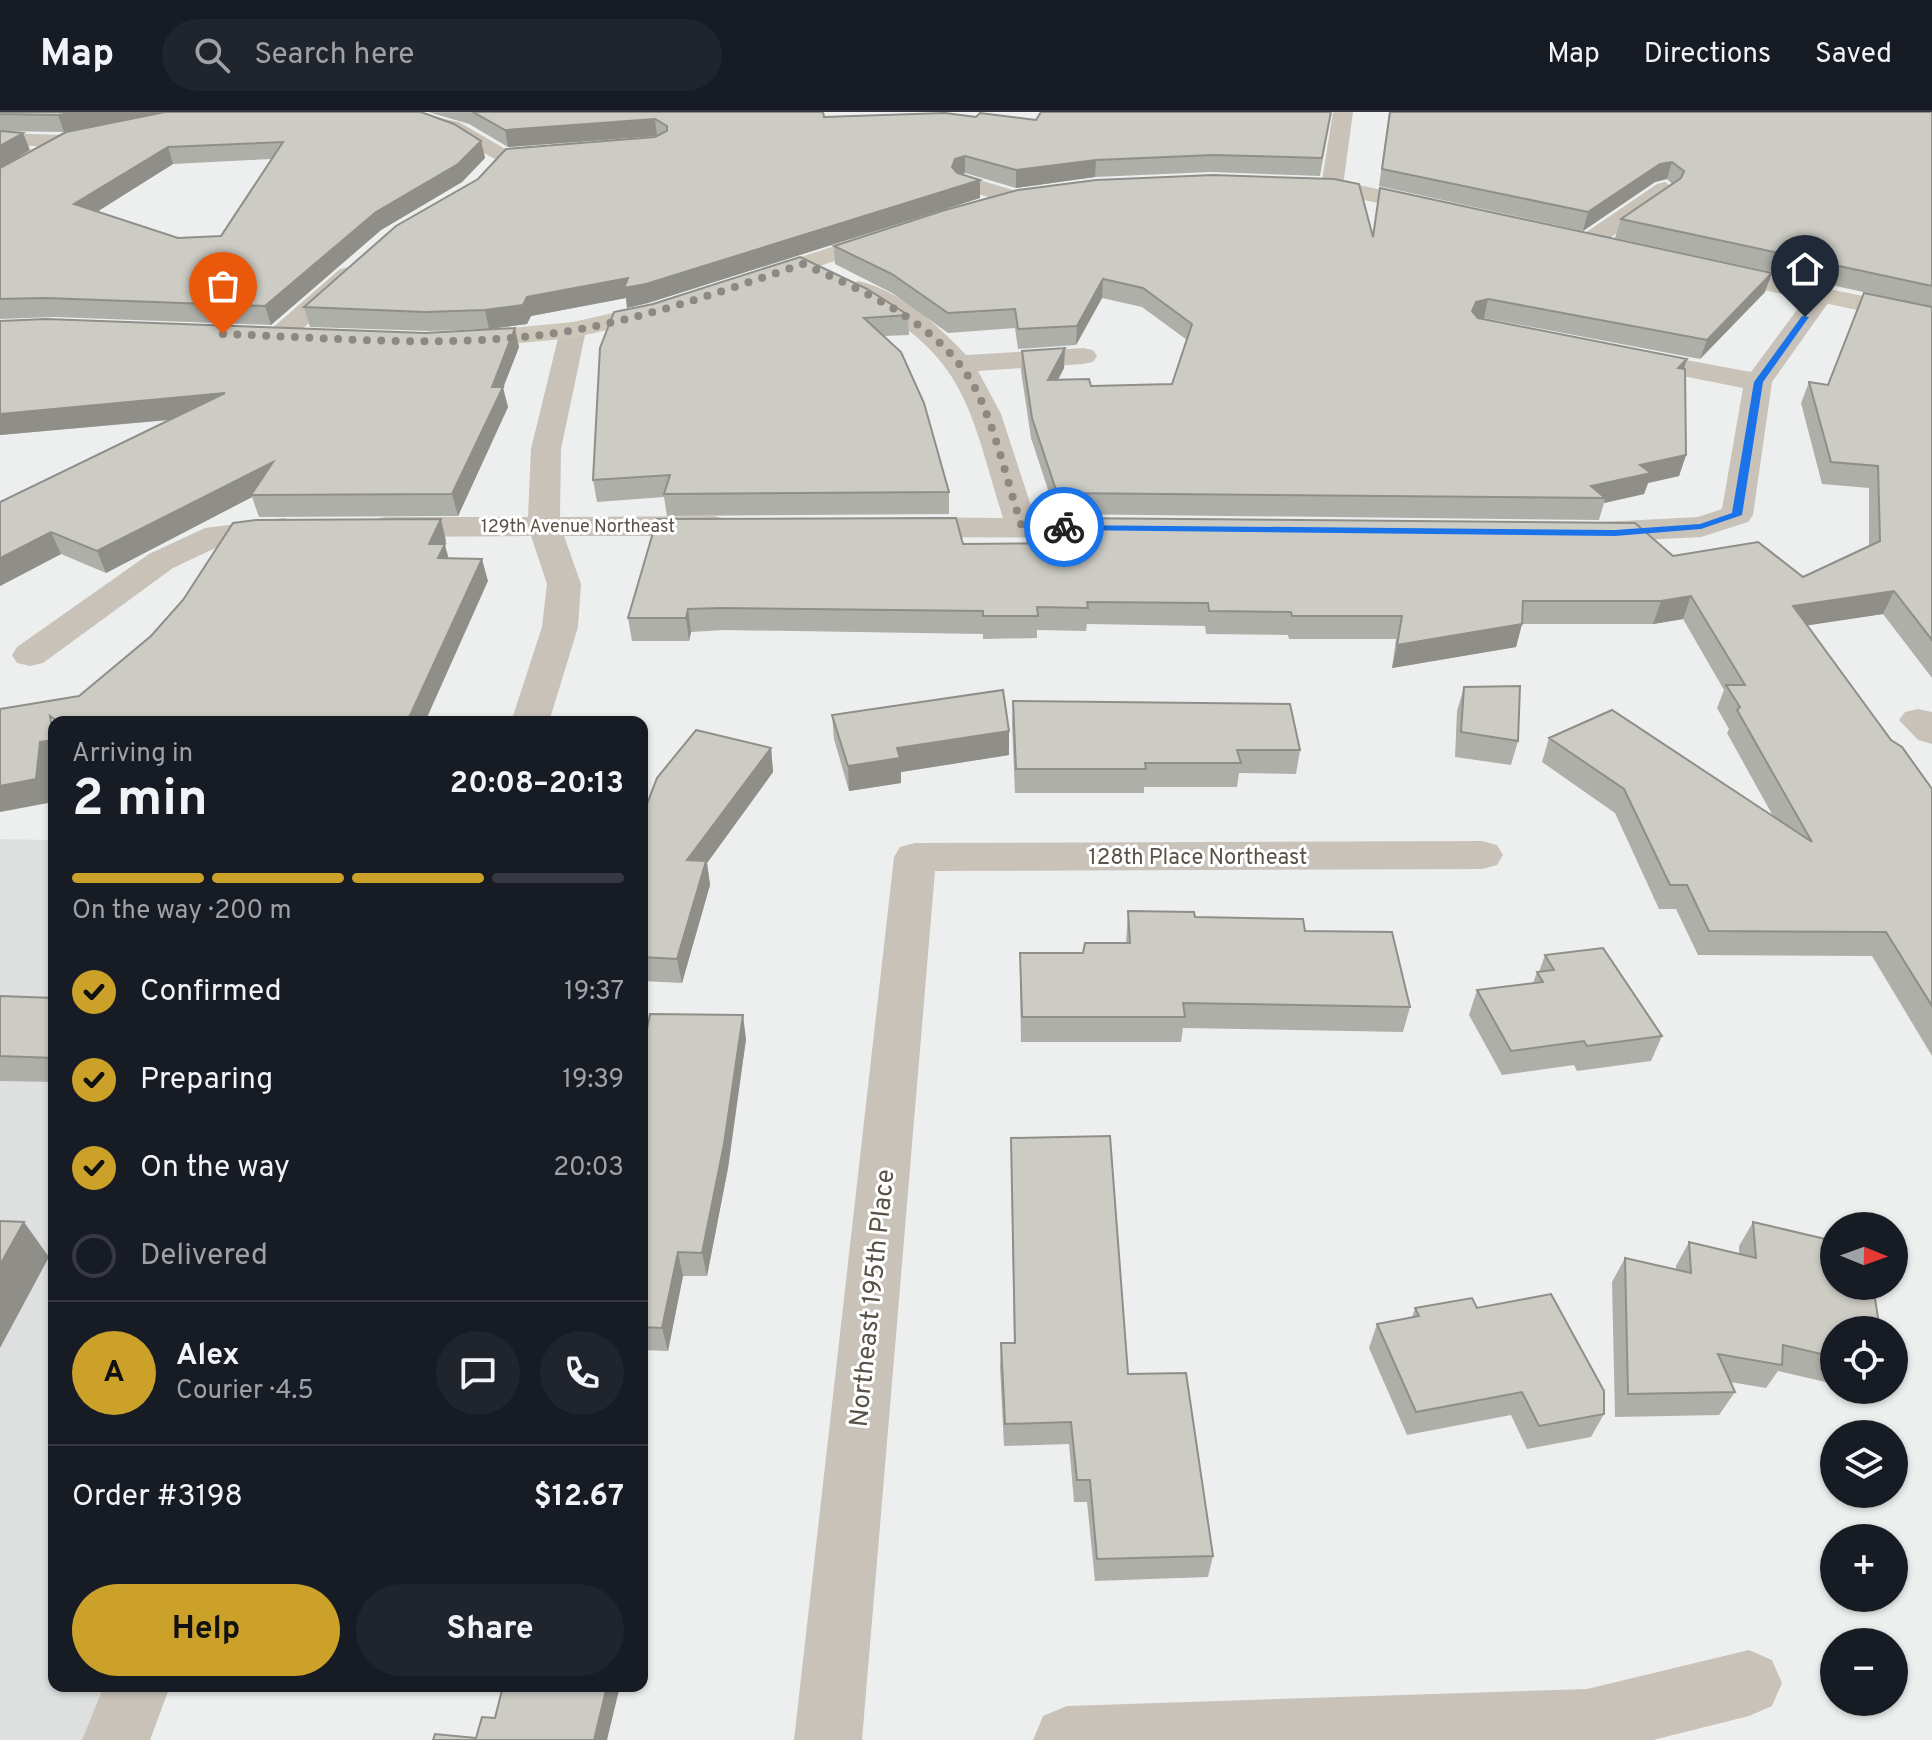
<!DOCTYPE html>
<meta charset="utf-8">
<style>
body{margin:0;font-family:Overpass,sans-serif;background:#20242c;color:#f1f3f6;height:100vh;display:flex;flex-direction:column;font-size:30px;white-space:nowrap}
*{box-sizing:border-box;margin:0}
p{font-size:26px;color:#9ea1a6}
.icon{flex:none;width:44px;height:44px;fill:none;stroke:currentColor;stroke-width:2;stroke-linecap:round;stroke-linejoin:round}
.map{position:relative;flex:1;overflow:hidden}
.panel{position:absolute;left:48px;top:604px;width:600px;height:976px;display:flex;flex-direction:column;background:#171b24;border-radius:16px;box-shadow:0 2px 6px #0004}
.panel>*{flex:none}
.needle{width:52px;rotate:91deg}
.controls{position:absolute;left:1820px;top:1100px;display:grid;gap:16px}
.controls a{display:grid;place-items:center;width:88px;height:88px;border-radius:50%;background:#171b24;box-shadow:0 2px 6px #0004;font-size:40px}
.pin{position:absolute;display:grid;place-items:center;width:68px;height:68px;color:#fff;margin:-82px -34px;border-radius:50% 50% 50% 0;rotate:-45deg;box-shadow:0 0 8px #0007}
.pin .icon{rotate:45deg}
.courier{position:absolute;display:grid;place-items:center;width:80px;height:80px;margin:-40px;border:6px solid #1a73e8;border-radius:50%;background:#fff;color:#222;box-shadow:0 2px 10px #0007}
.overview em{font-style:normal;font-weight:700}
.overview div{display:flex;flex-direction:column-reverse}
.overview{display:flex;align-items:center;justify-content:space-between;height:136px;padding:0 24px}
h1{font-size:52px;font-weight:700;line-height:60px}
.bar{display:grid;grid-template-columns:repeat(4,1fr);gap:12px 8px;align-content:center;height:96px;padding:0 24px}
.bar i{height:10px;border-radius:6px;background:#363941}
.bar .current{background:#cca12a}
.bar p{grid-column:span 4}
.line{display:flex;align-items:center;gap:20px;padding:0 24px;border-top:2px solid #363941}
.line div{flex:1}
.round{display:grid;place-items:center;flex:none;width:84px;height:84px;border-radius:42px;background:#20242c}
ol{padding:0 24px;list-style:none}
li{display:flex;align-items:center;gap:24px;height:88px}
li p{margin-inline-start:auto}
li .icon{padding:8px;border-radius:50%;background:#cca12a;color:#111;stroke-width:4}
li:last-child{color:#9ea1a6}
li i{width:44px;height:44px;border:4px solid #363941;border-radius:50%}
.button{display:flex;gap:16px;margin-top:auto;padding:16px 24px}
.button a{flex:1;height:92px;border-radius:48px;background:#cca12a;color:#111;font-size:32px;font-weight:700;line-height:92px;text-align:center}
.button a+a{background:#20242c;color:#f1f3f6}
header{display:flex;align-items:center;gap:48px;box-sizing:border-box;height:112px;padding:0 40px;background:#171b24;border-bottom:2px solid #363941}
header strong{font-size:38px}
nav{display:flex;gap:44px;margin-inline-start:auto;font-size:28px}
.search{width:560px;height:72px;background:#20242c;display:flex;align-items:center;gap:20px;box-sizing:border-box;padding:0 28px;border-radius:44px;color:#9ea1a6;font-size:30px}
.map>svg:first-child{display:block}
.education{fill:#dee0e0}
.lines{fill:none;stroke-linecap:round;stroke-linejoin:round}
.street{fill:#c8c2b9;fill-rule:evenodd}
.secondary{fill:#cdc7ba;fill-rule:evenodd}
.wall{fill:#afafa9;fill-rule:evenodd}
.shaded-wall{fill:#8f8e89}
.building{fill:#cccbc4;stroke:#8f8e89;stroke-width:2;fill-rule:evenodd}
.route{fill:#1a73e8}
.done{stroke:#8c8982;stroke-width:8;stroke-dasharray:0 14.4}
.labels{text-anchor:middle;stroke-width:6;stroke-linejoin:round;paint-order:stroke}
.far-street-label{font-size:18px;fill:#585247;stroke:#fff}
.street-label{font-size:22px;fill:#585247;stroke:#fff}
.near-street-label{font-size:26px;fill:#585247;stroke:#fff}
</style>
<header>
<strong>Map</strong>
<div class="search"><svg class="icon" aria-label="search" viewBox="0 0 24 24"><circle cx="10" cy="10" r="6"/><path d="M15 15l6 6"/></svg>Search here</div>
<nav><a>Map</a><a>Directions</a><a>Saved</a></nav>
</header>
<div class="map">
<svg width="1932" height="1628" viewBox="0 0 1932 1628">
<rect width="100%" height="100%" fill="#edefef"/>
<path class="education" d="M0,727L54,728V1574H129L109,1628H0Z"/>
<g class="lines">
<path class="street" d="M1333,0H1353L1343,74L1332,81L1321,74Z
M416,1L459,10L507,38L561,34L572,40L561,46L502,51L444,19L409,11L406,7L409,3Z
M108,13L115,15L118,19L115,23L64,35L0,33V21L64,23Z
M966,64L1023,81L1026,86L1023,91L1015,93L958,76L955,71L958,66Z
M1665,70L1676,77L1673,82L1594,137H1576L1573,132L1576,127L1657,72Z
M349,155L358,157L361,162L358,167L288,230H270L266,224L270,218L340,157Z
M859,169C900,179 938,213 966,243L1083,236L1093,238L1097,244L1093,250L1083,252L978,259L1001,302L1035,406H1127L1138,409L1143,416L1138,423L1127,426L900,425L889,422L884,415L889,408L900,405L1003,406C968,291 966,242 850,182L846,177L850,172Z
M1820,176L1829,179L1833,184L1772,270L1753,403L1748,410L1701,425L1584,431L1573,428L1568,421L1573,414L1584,411L1698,405L1722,397L1743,276L1617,251L1613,245L1617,239L1627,237L1751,260L1811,179Z
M573,210L582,212L586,218L561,337L560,405L715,404L726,407L731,414L726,421L715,424H564L581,472L578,515L549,610H511L542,515L547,472L531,424L384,425L373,422L368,415L373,408L384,405H528L531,337L560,218L564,212Z
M283,406L294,409L299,416L294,423L224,432L173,456L43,551L30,554L17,551L12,543L17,535L149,442L205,416Z
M1918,597L1932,600V632L1918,628L1899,608L1905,600Z
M1482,729L1497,733L1503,743L1497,753L1482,757L935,759L862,1628H794L894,745L900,735L915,731Z
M1749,1538L1772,1548L1782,1571L1772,1594L1749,1604L1653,1628H1033L1043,1604L1067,1594L1587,1577Z
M104,1574H170L150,1628H82Z"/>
<path class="secondary" d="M1301,66L1332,67L1445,92L1449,97L1445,102L1437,104L1332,81L1293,78L1290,73Z
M890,116L898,118L902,123L898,128L763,173H745L741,168L745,163Z
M1711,153L1932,198V214L1702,165L1699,160L1702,155Z
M670,188L679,191L683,196L679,201L573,226L458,237L448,235L445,229L448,223L458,221L573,210Z"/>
</g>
<path class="wall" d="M0,0L481,29L485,46L462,70L381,118L271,213L54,205L0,207V56L114,10L64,20L0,19ZM271,47L221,124L178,126L97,99L173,52Z
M428,0H823L824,5H976L1036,8L1331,0L1320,64L1211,60L1095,65L1016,76L965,61L961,63L980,68V86L648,191L627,196L626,186L531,204L527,212L489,217L430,219L310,215L304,195L657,24L508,35L469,12Z
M1389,0H1932V566L1883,502L1807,513L1891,628L1932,677V944L1872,844L1698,843L1676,797H1659L1615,701L1542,650L1549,626L1773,704L1727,621L1729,617L1717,596L1724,578L1683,507L1653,512H1522L1516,535L1392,556L1396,527H1289L1288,523L1206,522L1205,514L1087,512L1086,519L1037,518V526L983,527V522L723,518L691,520L689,529H632L628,506L963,432L1066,431V406L1673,444L1803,465L1869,434V376L1822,372L1801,291L1809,270L1828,273L1891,186L1615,126L1621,107L1672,72L1667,67L1655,70L1583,119L1379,74Z
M1380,76L1765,180L1700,247L1484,206L1480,207L1684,257L1686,343L1679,364L1648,371L1644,382L1604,391L1599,408L1056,402L1031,326L1021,259L1022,239L1064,256L1058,268L1091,274L1172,272L1187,228L1142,195L1102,186L1076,233L1018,237L1015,216L948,221L892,181L835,152L834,134L1373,123Z
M867,177L908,203L909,223L884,224L949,380V402L667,404L664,385L597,390L593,368Z
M0,209L519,235L503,276L508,295L458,404L259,405L252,385L106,461L61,442L0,474V390L170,308L0,323Z
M1464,575L1518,629L1511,653L1455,645L1457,599Z
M1013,589L1300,638L1296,662L1239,661L1237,675H1144V681H1015L1012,613Z
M832,603L1009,619V643L901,660V671L849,679L834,627Z
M771,636L773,660L707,751L710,773L682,871L642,869V705Z
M1128,799L1195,805L1305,819L1410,895L1403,920L1183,916L1181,930H1021L1020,866V841H1083L1126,831Z
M1545,843L1662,924L1651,949L1577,959L1574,953L1502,963L1469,903L1477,878L1533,871L1537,860H1539Z
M0,884L54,886V970L0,969Z
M746,927L728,1056L707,1164H683L668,1239L642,1238V942Z
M1011,1026L1128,1262L1213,1444L1208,1465L1095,1469L1087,1390H1074L1069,1332L1004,1334L1000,1255L1001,1231H1014L1011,1050Z
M1753,1110L1834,1218V1272L1778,1259L1766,1276L1730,1270L1735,1280L1719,1303L1615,1305L1612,1170L1625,1146L1676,1158V1154L1689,1130L1739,1142V1134Z
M1415,1196H1477L1604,1302L1591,1325L1527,1337L1511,1303L1407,1323L1369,1236L1377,1212L1412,1206Z"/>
<path class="shaded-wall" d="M76,0H167L64,20L58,3Z
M655,7L657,24L508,35L505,18Z
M23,21L30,38L0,56V34Z
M481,29L485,46L462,70L381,118L271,213L265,194L376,100Z
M168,35L173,52L81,110L74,92Z
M965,44V61L955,64L952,55L955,47Z
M1096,48L1095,65L1016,76V58Z
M1672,50L1667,67L1655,70L1583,119L1588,100L1660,52Z
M980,68V86L648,191L627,196L626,186L531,204L527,212L489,217L485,198L527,185Z
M1772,161L1765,180L1700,247L1707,228Z
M1103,167L1102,186L1076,233L1077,214Z
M1488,187L1484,206L1472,209V199L1476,190Z
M515,216L519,235L503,276L508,295L458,404L452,382Z
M1065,236L1064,256L1047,288L1048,268Z
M1687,247L1681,267L1678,256Z
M225,281L232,302L0,323V302Z
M1686,343L1679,364L1648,371L1644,382L1604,391L1605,386L1591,374L1640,353Z
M273,350L251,383L252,385L106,461L97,439Z
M441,407L446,429L445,433L451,455L444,469L429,432Z
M51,420L61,442L0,474V446Z
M482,447L488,469L425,610H407Z
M1894,479L1883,502L1784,517L1793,494Z
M1691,484L1683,507L1653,512L1661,489Z
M688,497L691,520L689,529L686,506Z
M1522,512L1516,535L1392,556L1397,533Z
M1009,619V643L901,660V671L849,679L848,654L897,636Z
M54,628V654H52L48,691L0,700V674L40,630Z
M771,636L773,660L707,751L710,773L682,871L677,847L687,748Z
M743,903L746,927L728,1056L707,1164L702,1141Z
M24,1110L49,1145L0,1236V1153Z
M678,1140L683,1164L668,1239L662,1216Z
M642,1458L647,1473L642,1498Z
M607,1574H620L607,1628H594Z"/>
<path class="building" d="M0,0H76L58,3L0,2Z
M165,0H421L454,12L481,29L458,52L376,100L265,194L46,186L0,187V56L66,20ZM283,30L221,124L178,126L74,92L168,35Z
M473,0H823L824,5L945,1L976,5L980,1L1036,8L1041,0H1331L1322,46L1213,43L1096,48L1016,58L965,44L955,47L952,55L957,61L980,68L646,172L624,176L628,166L527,185L523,193L485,198L425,200L304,195L396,114L478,67L506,37L655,25L667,19V14L655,7L505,18Z
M1390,0H1932V174L1621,107L1681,66L1684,59L1672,50L1660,52L1588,100L1382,57Z
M0,19L23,21L0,34Z
M1213,63L1334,67L1359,72L1373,125L1380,76L1772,161L1707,228L1488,187L1476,190L1472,199L1478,206L1687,247L1678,256L1685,257L1686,343L1640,353L1651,361L1591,374L1605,386L1057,381L1032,306L1022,239L1065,236L1048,268L1089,267L1091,274L1172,272L1192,212L1143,176L1103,167L1077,214L1018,217L1015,197L948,201L892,162L834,134L945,98L1018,78L1096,68Z
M800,145L867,177L908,203L864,206L901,240L924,291L949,380L664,382L670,363L593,368L600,236L614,200L653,192Z
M1864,181L1932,195V528L1894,479L1793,494L1891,628L1902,635L1932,677V894L1886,820L1709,819L1687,773H1670L1624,677L1549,626L1612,598L1812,730L1737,598L1740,595L1726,573H1745L1691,484L1661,489H1523L1522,512L1397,533L1402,504H1292L1291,500L1209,499L1208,491L1087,490L1088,496L1037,495L1038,504H983V499L720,496L688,497L686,506H628L657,407L956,406L963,432L1075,431L1066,406L1635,411L1673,444L1758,430L1803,465L1880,429L1878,354L1831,350L1809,270L1828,273Z
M46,207L425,221L515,216L492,275H503L452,382L251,383L273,350L97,439L51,420L0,446V390L225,281L0,302V209Z
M441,407L429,432H445L438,446L482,447L407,610H58L50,604L54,628L40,630L36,667L0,674V597L79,584L151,524L183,488L233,411L256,408Z
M1520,574L1518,629L1461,620L1464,575Z
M1003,578L1009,619L897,636L900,646L848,654L832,603Z
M1013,589L1290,592L1300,638H1237L1241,651H1145L1146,657H1016Z
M696,618L771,636L687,748L706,749L677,847L642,845V705L657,666Z
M1128,799L1194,800L1195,805L1303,807L1305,819L1392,820L1410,895L1183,891L1185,905H1022L1020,841H1083L1085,831H1130Z
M1603,836L1662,924L1587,934L1584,929L1511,939L1477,878L1543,870L1537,860L1554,858L1545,843Z
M0,884L54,886V946L0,944Z
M650,902L743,903L724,1032L702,1141L678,1140L662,1216L642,1215V942Z
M1110,1024L1128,1262L1186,1261L1213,1444L1097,1447L1090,1368H1077L1071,1310L1005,1312L1001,1231H1015L1011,1026Z
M0,1109L24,1110L0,1153Z
M1753,1110L1834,1129V1174H1873L1880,1218H1834V1245L1783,1233L1782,1253L1718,1242L1735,1280L1628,1282L1625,1146L1691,1161L1689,1130L1756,1146Z
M1551,1182L1604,1279V1302L1539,1314L1522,1280L1416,1300L1377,1212L1419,1204L1415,1196L1472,1186L1477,1196Z
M503,1574H607L594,1628H433L435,1622L476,1626L482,1605L495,1606Z"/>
<path class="route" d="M1802,204L1809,205L1763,270L1742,403L1701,417L1615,424L1064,418L1059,415L1064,413L1615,418L1700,412L1732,401L1754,270Z"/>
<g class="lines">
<path class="done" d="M223,222C340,226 458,238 575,218C654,204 728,177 803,152C870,182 948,215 980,286C998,326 1008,373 1022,415H1064"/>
</g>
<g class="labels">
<g class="far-street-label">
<text x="578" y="420">129th Avenue Northeast</text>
</g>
<g class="street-label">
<text x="1198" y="752">128th Place Northeast</text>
</g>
<g class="near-street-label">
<text transform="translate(871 1186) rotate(-84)" y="9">Northeast 195th Place</text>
</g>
</g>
</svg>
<div class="controls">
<a><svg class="needle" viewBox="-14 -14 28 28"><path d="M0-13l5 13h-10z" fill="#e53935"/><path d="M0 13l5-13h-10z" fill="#9ea1a6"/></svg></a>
<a><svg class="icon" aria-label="locate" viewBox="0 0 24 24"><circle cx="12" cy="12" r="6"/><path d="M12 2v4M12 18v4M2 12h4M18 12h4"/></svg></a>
<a><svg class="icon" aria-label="layers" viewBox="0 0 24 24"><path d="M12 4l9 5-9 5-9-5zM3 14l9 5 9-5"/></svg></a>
<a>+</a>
<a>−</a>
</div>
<div class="pin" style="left:223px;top:222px;background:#ea580c"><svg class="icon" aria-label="bag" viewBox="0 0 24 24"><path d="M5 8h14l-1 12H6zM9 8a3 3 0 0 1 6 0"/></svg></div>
<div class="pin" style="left:1805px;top:205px;background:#1f2937"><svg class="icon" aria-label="home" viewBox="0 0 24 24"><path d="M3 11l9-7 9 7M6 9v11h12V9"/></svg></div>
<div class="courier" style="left:1064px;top:415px"><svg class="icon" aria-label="bike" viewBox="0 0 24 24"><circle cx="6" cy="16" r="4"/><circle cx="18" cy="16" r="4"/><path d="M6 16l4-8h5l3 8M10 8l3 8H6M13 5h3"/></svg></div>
<section class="panel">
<div class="overview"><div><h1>2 min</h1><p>Arriving in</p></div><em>20:08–20:13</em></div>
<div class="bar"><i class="current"></i><i class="current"></i><i class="current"></i><i></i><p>On the way · 200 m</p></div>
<ol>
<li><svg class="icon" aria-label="check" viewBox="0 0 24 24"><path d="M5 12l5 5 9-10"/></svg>Confirmed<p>19:37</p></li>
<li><svg class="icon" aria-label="check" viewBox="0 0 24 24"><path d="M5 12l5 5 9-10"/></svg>Preparing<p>19:39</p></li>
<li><svg class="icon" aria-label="check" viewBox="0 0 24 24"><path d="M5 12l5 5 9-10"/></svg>On the way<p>20:03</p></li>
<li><i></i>Delivered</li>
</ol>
<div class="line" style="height:144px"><b class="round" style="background:#cca12a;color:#111">A</b><div><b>Alex</b><p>Courier · 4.5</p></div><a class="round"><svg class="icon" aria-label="chat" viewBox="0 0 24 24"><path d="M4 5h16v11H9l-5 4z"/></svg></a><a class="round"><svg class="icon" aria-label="phone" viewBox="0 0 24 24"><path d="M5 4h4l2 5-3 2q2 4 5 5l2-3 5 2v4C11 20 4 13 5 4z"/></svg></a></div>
<div class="line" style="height:104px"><div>Order #3198</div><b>$12.67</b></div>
<div class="button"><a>Help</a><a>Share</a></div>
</section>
</div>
